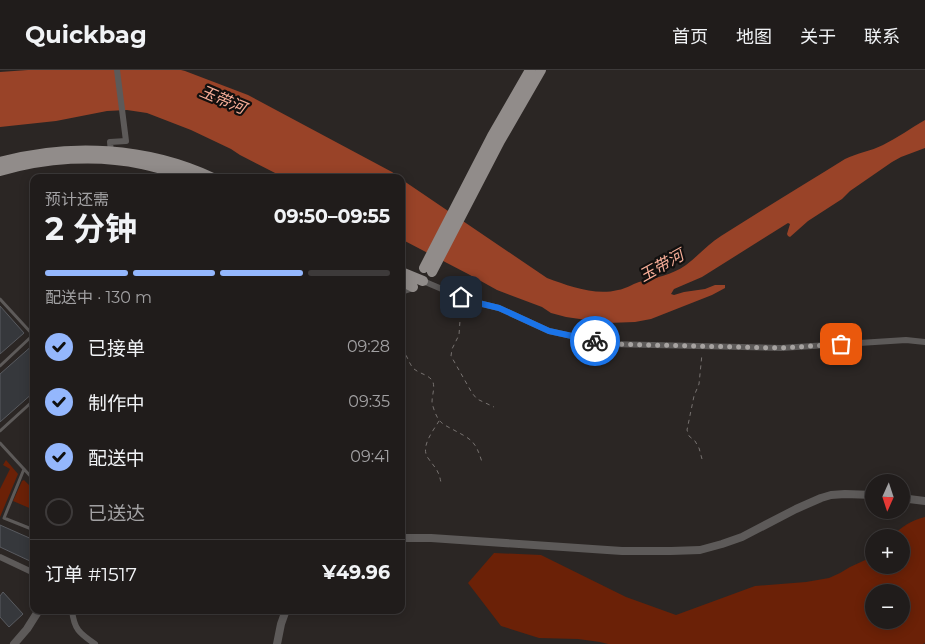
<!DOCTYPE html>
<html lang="zh">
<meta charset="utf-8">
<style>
body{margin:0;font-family:Montserrat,"Noto Sans SC",sans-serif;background:#2d2928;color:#f1f3f6;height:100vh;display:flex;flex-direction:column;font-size:19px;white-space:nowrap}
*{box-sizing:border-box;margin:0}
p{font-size:16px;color:#a2a1a3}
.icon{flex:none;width:28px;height:28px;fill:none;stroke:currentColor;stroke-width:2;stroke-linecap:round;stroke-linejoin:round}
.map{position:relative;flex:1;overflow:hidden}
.sheet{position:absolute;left:30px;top:104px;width:375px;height:440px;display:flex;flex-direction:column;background:#201c1b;border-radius:10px;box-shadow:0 2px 12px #0003,0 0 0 1px #3d3a3a}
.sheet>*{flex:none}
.needle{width:32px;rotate:183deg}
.tools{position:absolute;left:865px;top:404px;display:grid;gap:10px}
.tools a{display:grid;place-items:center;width:45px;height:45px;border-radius:50%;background:#201c1b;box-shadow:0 2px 12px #0003,0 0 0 1px #3d3a3a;font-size:25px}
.pin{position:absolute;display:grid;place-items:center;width:42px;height:42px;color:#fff;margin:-21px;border-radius:10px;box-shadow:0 2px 8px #0006}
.courier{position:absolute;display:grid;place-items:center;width:50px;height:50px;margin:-25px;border:4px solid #1a73e8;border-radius:50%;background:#fff;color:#222;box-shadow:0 1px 6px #0007}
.summary em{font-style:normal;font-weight:700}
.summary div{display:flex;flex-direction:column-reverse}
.summary{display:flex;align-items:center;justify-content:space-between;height:85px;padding:0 15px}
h1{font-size:32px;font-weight:700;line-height:38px}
.bar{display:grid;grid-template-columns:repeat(4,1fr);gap:8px 5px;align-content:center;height:60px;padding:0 15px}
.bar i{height:6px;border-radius:4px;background:#3d3a3a}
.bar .current{background:#94b7fd}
.bar p{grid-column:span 4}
.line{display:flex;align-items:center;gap:12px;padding:0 15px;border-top:1px solid #3d3a3a}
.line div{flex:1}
ol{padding:0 15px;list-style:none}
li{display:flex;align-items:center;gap:15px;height:55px}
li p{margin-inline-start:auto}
li .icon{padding:5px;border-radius:50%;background:#94b7fd;color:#111;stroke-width:4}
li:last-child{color:#a2a1a3}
li i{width:28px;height:28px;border:2px solid #3d3a3a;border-radius:50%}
header{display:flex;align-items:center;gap:30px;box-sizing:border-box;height:70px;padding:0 25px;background:#201c1b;border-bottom:1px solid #3d3a3a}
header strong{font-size:24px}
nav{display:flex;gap:28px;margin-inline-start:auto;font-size:18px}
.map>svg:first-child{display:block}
.green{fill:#6b2107;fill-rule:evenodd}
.water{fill:#994328}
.building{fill:#36383c;stroke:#595b60}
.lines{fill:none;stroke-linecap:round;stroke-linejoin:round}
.path{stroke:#777270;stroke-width:1;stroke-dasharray:4 4;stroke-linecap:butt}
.service{stroke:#5d5a59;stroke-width:3}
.minor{stroke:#5d5a59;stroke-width:6}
.tertiary{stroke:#5d5a59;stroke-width:8}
.primary{stroke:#918c8a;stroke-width:10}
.done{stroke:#a7a3a1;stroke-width:5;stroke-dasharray:0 9}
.route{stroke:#1a73e8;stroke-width:6}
.labels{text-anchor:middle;stroke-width:4.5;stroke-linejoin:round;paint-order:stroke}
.water-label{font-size:16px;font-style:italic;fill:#f7ae98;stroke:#12100f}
</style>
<header>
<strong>Quickbag</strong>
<nav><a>首页</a><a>地图</a><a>关于</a><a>联系</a></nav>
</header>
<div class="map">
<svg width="925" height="574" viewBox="0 0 925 574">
<rect width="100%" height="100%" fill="#2b2624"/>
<path class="green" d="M6,390L18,404L0,447V419L10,399L3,395Z
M24,410L34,420V440L13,431L22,411Z
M925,447V573L923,574H608L600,572L578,569L539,568L501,556L468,513L494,483L541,485L626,527L676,545L755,516L806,512L829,508L840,503L850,497L874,486V495H901V468L892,467C902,456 910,451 925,447ZM874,522H901V550H874Z"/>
<path class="water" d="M28,0H181L185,1L248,25L392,102L399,107H283L240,85L231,79L191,60L147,43L127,40L107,41L56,51L0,57V2Z
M925,50V78L901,87L892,92L850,121L842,129L808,151L790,167L788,166L787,164L790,154L788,153L702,207L674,219L671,224L674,225L684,222L705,219L715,215H725V218L712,225L651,249L635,252L607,253L566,247L551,243L542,237L497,220L470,205L401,169V109L547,208C569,216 595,226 618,220C626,219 632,214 639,212C655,208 672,205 686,195C698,186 708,174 721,166C762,140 803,115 845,89C857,83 871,81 883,75C897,68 911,58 925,50Z"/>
<path class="building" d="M0,236L24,263L0,284Z
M34,274V322L0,352V304Z
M0,455L34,470V483L30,491L0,477Z
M3,522L23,544L9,557L0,547V526Z"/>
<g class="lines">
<path class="path" d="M461,236L459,265L452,279L451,286L472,323L477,329L494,337
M401,279C408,285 408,293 414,299C420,304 430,305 433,312C435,319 432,325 432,332C433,338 436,346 439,350C442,354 448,357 452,359C472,370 475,370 482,392
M439,351C433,361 420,377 428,388C435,398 439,400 441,413
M702,389L699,378L695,371L689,366L687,360L694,326L699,314L702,284"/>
<path class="service" d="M0,229L34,266
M0,296L33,265
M0,361L34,330
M0,373L34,410
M24,399L4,448L34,460"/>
<path class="minor" d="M111,82L110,72L126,71L117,0
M423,211L470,231L499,238L549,261L608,274L781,278L906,270L925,272
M0,487L34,503
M72,540C74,559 79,563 95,574"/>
<path class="tertiary" d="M401,221L413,217
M901,428L925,431
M401,468H431L622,481H671L700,480L722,474L742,467L796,439L821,428L831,425L845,424L874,425
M14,574L27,559L39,540
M277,574L281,554L286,540"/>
<path class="primary" d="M0,92C70,73 147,77 213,108
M0,101C45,88 96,84 142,94C158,97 174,103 190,108
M424,198L492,66L530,0
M401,202L423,211
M432,202L500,71L541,0
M401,211L413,217"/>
</g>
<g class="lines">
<path class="done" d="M595,271L608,274L781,278L841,274"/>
<path class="route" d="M461,227L470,231L499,238L549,261L595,271"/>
</g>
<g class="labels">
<g class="water-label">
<text transform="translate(223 29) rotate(23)" y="6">玉带河</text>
<text transform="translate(661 195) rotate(-29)" y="6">玉带河</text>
</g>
</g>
</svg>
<div class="tools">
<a><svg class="needle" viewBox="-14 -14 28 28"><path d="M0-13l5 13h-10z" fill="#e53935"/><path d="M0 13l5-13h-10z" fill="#a2a1a3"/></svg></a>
<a>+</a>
<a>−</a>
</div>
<div class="pin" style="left:841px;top:274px;background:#ea580c"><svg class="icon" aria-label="bag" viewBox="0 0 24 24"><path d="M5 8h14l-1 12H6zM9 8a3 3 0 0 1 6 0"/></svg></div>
<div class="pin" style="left:461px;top:227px;background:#1f2937"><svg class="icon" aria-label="home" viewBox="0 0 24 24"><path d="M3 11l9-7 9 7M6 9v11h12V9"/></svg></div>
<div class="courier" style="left:595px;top:271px"><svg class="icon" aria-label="bike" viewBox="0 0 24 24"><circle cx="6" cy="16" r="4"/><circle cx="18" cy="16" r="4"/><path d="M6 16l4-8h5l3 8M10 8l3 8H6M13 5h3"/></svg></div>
<section class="sheet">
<div class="summary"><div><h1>2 分钟</h1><p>预计还需</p></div><em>09:50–09:55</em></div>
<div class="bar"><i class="current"></i><i class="current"></i><i class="current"></i><i></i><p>配送中 · 130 m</p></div>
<ol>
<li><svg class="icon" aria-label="check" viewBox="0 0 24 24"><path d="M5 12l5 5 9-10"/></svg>已接单<p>09:28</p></li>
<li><svg class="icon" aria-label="check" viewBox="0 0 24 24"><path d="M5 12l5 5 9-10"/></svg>制作中<p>09:35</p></li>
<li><svg class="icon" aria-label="check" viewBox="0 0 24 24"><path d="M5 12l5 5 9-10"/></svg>配送中<p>09:41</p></li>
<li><i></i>已送达</li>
</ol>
<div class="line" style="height:65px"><div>订单 #1517</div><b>¥49.96</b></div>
</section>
</div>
